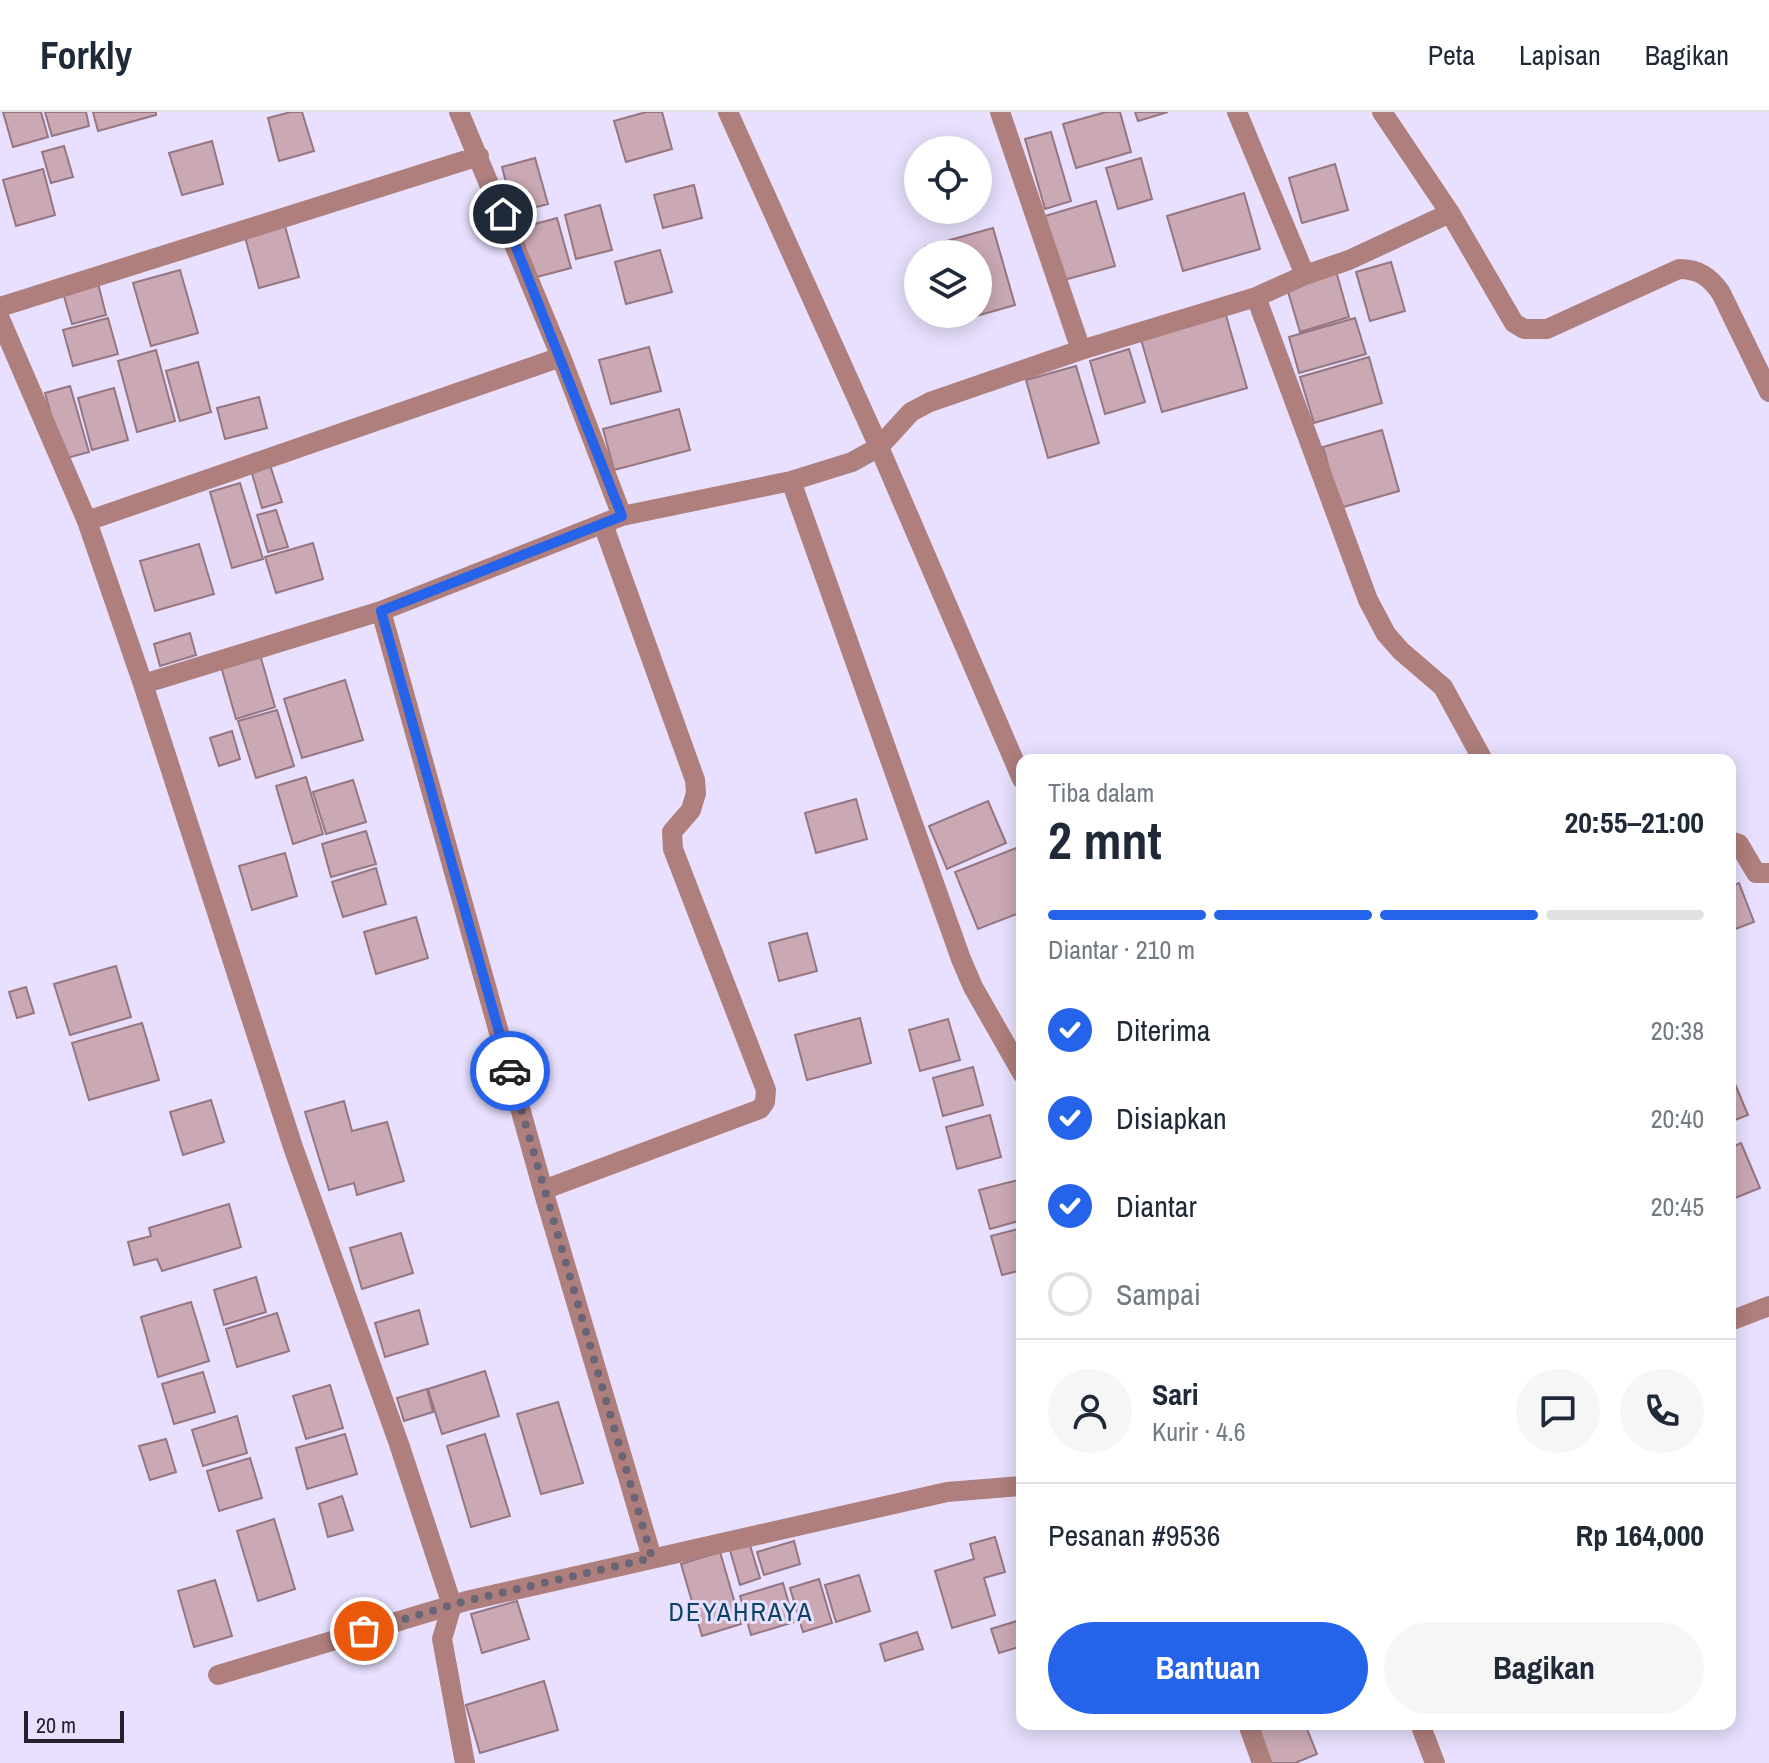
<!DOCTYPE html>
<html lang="id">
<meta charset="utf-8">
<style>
body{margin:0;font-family:"Archivo Narrow",sans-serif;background:#f6f6f7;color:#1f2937;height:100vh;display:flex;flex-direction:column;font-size:30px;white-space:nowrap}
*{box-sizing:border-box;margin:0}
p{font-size:26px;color:#747a83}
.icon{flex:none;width:44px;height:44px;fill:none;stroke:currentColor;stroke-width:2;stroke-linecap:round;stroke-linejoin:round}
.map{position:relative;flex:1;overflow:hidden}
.panel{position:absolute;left:1016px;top:642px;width:720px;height:976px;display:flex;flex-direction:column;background:#fff;border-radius:16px;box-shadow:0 4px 20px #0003}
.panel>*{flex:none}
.fabs{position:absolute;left:904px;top:24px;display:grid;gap:16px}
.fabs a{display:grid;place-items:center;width:88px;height:88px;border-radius:50%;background:#fff;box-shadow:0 4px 20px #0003;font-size:40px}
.scale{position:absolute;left:24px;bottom:20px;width:100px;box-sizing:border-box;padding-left:8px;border:4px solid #24212c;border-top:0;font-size:22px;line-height:28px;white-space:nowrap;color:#24212c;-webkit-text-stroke:6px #e8e0fe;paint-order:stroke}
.pin{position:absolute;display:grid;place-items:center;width:68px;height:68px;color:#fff;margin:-34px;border:4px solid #fff;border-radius:50%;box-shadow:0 2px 8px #0007}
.courier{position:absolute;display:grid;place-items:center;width:80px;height:80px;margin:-40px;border:6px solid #2563eb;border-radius:50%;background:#fff;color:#222;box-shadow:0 2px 10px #0007}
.summary em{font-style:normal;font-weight:700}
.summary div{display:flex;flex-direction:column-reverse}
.summary{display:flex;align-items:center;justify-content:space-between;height:136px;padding:0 32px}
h1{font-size:52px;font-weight:700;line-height:60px}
.bar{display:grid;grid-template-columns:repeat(4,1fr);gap:12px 8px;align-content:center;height:96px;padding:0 32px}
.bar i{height:10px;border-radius:6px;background:#e0e1e3}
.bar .active{background:#2563eb}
.bar p{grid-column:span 4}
.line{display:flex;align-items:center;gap:20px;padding:0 32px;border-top:2px solid #e0e1e3}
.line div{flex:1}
.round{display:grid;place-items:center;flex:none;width:84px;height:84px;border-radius:42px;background:#f6f6f7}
ol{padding:0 32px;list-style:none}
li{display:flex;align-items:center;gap:24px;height:88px}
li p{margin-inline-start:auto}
li .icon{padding:8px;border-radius:50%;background:#2563eb;color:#fff;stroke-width:4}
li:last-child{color:#747a83}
li i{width:44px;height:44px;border:4px solid #e0e1e3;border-radius:50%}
.cta{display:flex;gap:16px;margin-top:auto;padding:16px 32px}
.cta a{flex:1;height:92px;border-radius:48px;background:#2563eb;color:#fff;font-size:32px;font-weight:700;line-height:92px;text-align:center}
.cta a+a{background:#f6f6f7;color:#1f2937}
header{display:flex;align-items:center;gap:48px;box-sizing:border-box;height:112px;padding:0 40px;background:#fff;border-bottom:2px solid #e0e1e3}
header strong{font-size:38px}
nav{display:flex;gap:44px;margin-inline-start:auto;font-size:28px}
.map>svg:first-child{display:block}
.building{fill:#caa9b5;stroke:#957682;stroke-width:2}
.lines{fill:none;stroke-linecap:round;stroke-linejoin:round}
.minor{stroke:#ae7f7c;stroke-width:20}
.done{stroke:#696476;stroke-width:8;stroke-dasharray:0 14.4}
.route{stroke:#2563eb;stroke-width:10}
.labels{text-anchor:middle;stroke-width:6;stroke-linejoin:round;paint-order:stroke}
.quarter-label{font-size:26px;letter-spacing:2px;fill:#0c4466;stroke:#e8e0fe}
</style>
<header>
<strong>Forkly</strong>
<nav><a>Peta</a><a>Lapisan</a><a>Bagikan</a></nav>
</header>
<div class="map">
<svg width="1769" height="1651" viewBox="0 0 1769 1651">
<rect width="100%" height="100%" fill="#e8e0fe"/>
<path class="building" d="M3,0H41L48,25L13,35Z
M45,0H86L89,14L52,24Z
M93,0H156V3L98,19Z
M291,0H302L314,39L279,49L268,6Z
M646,0H662L672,37L626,50L614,9Z
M1106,0H1120L1131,40L1076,56L1063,12Z
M1135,0H1168L1138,9Z
M1051,20L1071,89L1045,97L1025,27Z
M212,29L223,72L182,83L169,41Z
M64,34L73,65L51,71L42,40Z
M535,46L548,92L514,101L502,55Z
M1141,46L1152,87L1118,97L1106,56Z
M1335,52L1348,98L1302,111L1289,66Z
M43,57L55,103L16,114L3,68Z
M694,73L702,106L663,116L654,83Z
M1244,81L1260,137L1183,159L1167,104Z
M1096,89L1115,154L1064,168L1045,104Z
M600,93L612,138L576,147L565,103Z
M557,106L571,156L533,166L520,116Z
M285,114L299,165L259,176L245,125Z
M993,116L1015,193L948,212L945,202H978V142H927L925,135Z
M660,138L672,180L626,192L615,150Z
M1391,150L1405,199L1370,209L1356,160Z
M180,158L198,221L151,234L133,171Z
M1336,159L1349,205L1300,220L1286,173Z
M98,171L106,203L72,212L63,181Z
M1225,200L1247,276L1162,300L1140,224Z
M108,206L118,242L73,254L63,218Z
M1355,206L1366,242L1299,261L1289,225Z
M649,235L661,279L611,292L599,248Z
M1129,237L1145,290L1105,302L1090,249Z
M156,238L175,309L137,320L118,249Z
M1369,245L1382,291L1314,311L1300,265Z
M198,250L211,300L180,309L166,259Z
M1076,254L1099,331L1048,346L1026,268Z
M70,274L89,340L63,347L45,281Z
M114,276L128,328L92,338L78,286Z
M259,285L267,316L225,327L217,296Z
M679,297L690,338L614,358L603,317Z
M1382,318L1399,379L1340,396L1323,335Z
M270,353L282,390L262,396L251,358Z
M240,371L263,447L232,456L210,380Z
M276,398L288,435L268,440L257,403Z
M313,431L323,467L276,481L265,445Z
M199,432L214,482L155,499L140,449Z
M190,521L196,543L160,554L154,532Z
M259,539L275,595L236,607L220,551Z
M345,568L363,628L302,646L284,587Z
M277,598L294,654L256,666L238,609Z
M232,619L240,647L219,654L210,626Z
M306,665L323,722L293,732L276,674Z
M353,668L366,710L326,722L313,680Z
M856,687L867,727L816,741L805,701Z
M988,689L1006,731L947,757L929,714Z
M366,719L376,752L331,765L322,732Z
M1016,736L1022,753V800L978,817L955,760Z
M285,741L297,784L252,798L239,754Z
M376,756L386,792L343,805L332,770Z
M1739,771L1754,810L1730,819V775Z
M416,805L428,846L376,862L364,820Z
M807,821L817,859L779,869L769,831Z
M116,854L131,905L70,923L54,872Z
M26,875L34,901L17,906L9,880Z
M860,906L871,951L807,968L795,923Z
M948,907L960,948L920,959L909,918Z
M142,911L159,968L89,988L72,931Z
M973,955L983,993L943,1004L933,966Z
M1730,960L1748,1003L1730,1010Z
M211,988L224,1030L183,1043L170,1000Z
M344,989L352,1019L387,1010L404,1069L357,1083L354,1071L329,1078L305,1000Z
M990,1003L1001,1045L957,1057L946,1015Z
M1741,1031L1760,1076L1730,1088V1036Z
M1022,1067V1108L990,1117L979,1078Z
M229,1092L241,1135L162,1159L157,1147L134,1153L128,1130L151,1124L149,1116Z
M1022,1116V1158L1002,1163L991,1124Z
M401,1121L413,1161L362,1177L350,1136Z
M256,1165L266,1200L224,1213L214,1178Z
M191,1190L209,1249L158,1265L141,1205Z
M419,1198L428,1232L385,1245L375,1211Z
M277,1201L289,1239L237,1255L226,1217Z
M485,1259L499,1304L442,1322L428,1277Z
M203,1260L215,1300L174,1312L162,1272Z
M330,1273L343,1316L306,1327L293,1284Z
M427,1277L433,1300L404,1309L397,1286Z
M558,1290L583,1371L541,1382L517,1302Z
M237,1304L247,1341L203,1354L192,1318Z
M345,1322L357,1362L307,1377L296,1336Z
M485,1322L510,1404L471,1415L447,1334Z
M166,1327L176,1360L150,1368L139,1334Z
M250,1346L262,1386L219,1399L207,1359Z
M342,1384L353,1418L328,1425L319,1392Z
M274,1407L295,1477L258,1489L237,1419Z
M995,1425L1005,1460L984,1466L995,1503L952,1516L935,1459L974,1447L970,1432Z
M794,1429L800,1452L764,1463L757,1440Z
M749,1430L760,1466L740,1473L729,1435Z
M720,1440L741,1512L702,1524L681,1452Z
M859,1463L870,1499L836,1510L825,1473Z
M819,1467L832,1511L803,1520L790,1476Z
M215,1468L232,1524L194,1535L178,1479Z
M783,1471L794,1510L751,1523L740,1484Z
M517,1489L529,1527L482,1541L471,1502Z
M1020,1508L1022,1534L999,1541L991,1517Z
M917,1520L923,1537L885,1549L880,1532Z
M544,1569L558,1618L480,1641L466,1593Z
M1273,1612H1305L1317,1642L1295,1651H1265L1253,1620Z"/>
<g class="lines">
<path class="minor" d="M459,0L561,245L622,404
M728,0L879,335L1022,667
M1000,0L1081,238
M1237,0L1305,163
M1382,0L1450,101L1514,211L1524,217H1547L1679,157C1699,157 1710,165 1721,181L1769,280
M1256,185L1368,488L1386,522L1401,539L1443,575L1483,648
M0,195L479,44
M0,207L87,409L143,572L293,1035L399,1332L452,1493L442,1527L465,1651
M791,369L961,847L973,875L1022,961
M87,409L561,245
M381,499L543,1078L652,1446
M143,572L381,499L622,404L791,369L852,350L879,335L911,300L930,290L1081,238L1256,185L1305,163L1349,148L1450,101
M1730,729L1739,732L1756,761H1769
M543,1078L760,997L765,990L766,978L673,737L672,720L691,698L696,681L695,668L603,412
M1730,1209L1769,1194
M218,1563L466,1489L947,1380L1022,1374
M1248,1612L1262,1651
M1420,1612L1435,1651"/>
</g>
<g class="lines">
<path class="done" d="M364,1519L466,1489L652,1446L510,959"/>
<path class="route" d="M503,102L622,404L381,499L510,959"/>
</g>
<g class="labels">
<g class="quarter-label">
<text x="741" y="1509">DEYAHRAYA</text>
</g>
</g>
</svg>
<div class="fabs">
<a><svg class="icon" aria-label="locate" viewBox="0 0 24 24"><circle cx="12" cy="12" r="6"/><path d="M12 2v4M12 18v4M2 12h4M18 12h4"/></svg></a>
<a><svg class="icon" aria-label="layers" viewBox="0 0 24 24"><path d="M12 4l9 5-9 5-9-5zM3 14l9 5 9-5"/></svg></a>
</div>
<div class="scale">20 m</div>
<div class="pin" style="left:364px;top:1519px;background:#ea580c"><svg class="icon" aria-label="bag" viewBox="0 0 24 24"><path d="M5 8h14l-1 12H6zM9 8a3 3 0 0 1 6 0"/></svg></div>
<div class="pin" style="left:503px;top:102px;background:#1f2937"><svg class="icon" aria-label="home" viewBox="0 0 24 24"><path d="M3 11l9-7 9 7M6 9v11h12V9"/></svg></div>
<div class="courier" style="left:510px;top:959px"><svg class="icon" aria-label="car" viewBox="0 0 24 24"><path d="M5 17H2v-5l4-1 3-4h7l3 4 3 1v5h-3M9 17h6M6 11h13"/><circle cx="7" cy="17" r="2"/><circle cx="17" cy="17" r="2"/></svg></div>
<section class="panel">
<div class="summary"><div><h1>2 mnt</h1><p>Tiba dalam</p></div><em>20:55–21:00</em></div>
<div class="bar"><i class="active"></i><i class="active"></i><i class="active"></i><i></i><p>Diantar · 210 m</p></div>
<ol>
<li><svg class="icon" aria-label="check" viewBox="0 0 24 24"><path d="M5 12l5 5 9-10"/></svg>Diterima<p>20:38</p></li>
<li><svg class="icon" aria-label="check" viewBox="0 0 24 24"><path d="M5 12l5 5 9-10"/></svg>Disiapkan<p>20:40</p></li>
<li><svg class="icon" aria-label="check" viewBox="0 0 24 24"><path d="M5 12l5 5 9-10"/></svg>Diantar<p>20:45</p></li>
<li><i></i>Sampai</li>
</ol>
<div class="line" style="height:144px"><a class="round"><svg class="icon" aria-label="person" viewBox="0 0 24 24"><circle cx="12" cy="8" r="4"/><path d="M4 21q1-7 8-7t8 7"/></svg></a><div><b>Sari</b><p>Kurir · 4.6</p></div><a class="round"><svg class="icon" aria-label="chat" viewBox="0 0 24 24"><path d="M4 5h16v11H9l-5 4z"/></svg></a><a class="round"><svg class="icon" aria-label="phone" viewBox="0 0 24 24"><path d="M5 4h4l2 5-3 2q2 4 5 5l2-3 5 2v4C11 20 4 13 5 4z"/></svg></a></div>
<div class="line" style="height:104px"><div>Pesanan #9536</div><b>Rp 164,000</b></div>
<div class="cta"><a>Bantuan</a><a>Bagikan</a></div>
</section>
</div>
